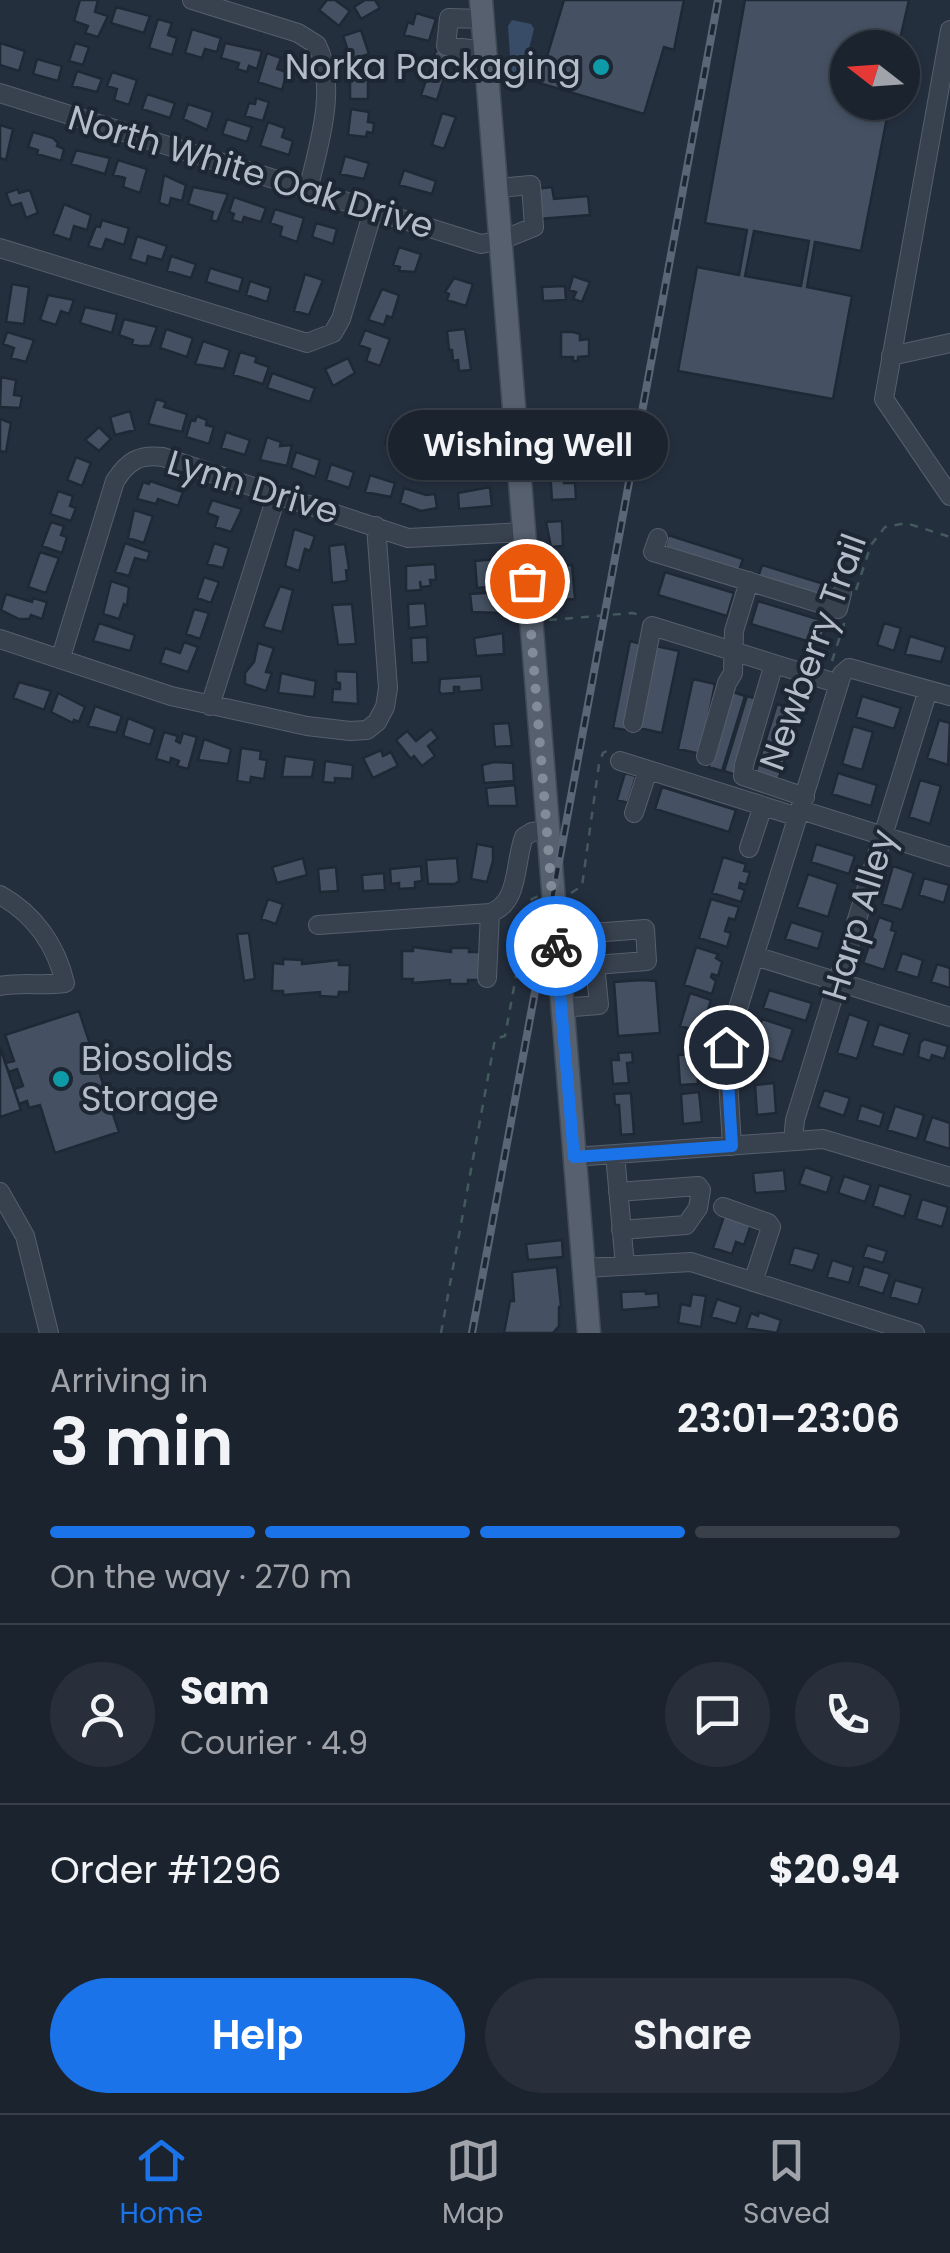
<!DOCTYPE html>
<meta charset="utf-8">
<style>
body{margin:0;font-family:Poppins,sans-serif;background:#282f3a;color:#f1f3f6;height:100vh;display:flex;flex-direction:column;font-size:38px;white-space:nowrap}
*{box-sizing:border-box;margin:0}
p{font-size:32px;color:#a0a4aa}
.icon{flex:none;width:55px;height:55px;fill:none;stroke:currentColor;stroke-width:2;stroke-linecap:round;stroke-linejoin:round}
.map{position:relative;height:1333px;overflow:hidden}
.side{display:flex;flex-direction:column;background:#1b232e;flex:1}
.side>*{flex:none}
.needle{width:65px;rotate:287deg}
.tools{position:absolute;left:830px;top:30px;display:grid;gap:20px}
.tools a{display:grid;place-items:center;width:90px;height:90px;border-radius:50%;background:#1b232e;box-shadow:0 2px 8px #0004,0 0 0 2px #39404a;font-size:50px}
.pin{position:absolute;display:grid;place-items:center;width:85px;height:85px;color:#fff;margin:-42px;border:5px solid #fff;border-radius:50%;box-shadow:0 2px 10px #0007}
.courier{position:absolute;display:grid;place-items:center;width:100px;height:100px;margin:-50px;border:8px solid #1a73e8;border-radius:50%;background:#fff;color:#222;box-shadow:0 2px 12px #0007}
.bubble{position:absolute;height:70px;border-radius:35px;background:#1b232e;box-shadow:0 2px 8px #0004,0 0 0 2px #39404a;font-size:32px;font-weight:600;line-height:70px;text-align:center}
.summary em{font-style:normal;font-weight:600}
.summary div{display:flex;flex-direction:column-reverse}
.summary{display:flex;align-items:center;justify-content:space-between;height:170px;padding:0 50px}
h1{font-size:65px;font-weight:600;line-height:75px}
.bar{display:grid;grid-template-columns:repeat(4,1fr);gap:15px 10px;align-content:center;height:120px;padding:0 50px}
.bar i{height:12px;border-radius:8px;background:#39404a}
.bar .selected{background:#1a73e8}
.bar p{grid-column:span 4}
.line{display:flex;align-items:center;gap:25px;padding:0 50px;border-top:2px solid #39404a}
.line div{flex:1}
.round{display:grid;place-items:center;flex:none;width:105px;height:105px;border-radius:52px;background:#282f3a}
.cta{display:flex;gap:20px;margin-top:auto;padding:20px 50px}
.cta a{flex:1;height:115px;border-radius:60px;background:#1a73e8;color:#fff;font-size:40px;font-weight:600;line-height:115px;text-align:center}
.cta a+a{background:#282f3a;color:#f1f3f6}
.dock{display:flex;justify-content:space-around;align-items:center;height:140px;border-top:2px solid #39404a;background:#1b232e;font-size:28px;color:#a0a4aa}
.dock a{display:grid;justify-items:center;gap:5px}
.dock .selected{color:#1a73e8}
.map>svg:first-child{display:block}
.water{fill:#394c67}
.building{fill:#455162;stroke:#1f2835;stroke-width:2.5;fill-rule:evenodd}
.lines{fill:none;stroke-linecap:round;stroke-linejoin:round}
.minor-casing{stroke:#565f6c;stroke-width:20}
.major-casing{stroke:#414a57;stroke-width:25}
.path{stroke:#44595c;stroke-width:2.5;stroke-dasharray:8 8;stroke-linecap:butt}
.minor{stroke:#38414e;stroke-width:18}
.major{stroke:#56606e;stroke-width:22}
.rail-casing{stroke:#5a6575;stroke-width:8}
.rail{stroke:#1d2633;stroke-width:4;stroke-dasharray:11;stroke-linecap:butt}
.done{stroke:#828b98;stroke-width:10;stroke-dasharray:0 18}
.route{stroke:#1a73e8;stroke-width:12}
.culture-dot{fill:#0f9aa8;stroke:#1d2633;stroke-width:4}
.labels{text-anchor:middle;stroke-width:8;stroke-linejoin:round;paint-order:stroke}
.poi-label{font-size:35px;fill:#b4bcc9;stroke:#1d2633;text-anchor:end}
.street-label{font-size:35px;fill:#b4bcc9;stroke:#1d2633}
</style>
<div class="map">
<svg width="950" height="1333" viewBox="0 0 950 1333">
<rect width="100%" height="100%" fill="#242f3e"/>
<path class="water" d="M512,20L531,24L534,29L524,68L519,74L511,71L508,26Z"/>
<path class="building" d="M80,0H98L95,12L108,16L98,37L85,33L88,26L74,21Z
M327,0H335L350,11L339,26L319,10Z
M365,0H375L380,8L361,19L354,7Z
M564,0H684L674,50L664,47L644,114L539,83Z
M745,0H909L898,48H848V102H890L861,251L815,242L807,287L852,296L833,399L678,371L697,267L739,275L745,241L747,230L705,223ZM754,231L809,241L801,286L745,276Z
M116,7L150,16L144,33L111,23Z
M416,13L436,19L429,41L404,35L408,22L413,24Z
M158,19L172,23L168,35L177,38L172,55L149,48Z
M192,29L221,38L217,52L205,49L202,58L185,53Z
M361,30L369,54L351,60L343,36Z
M0,43L25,51L19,71L0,65Z
M75,43L89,47L83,65L69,61Z
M225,43L262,51L257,69L249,66L247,72L237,69L239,63L221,58Z
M436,50L451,55L437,100L421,95Z
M267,53L281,58L277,69L287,72L282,90L258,82Z
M37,59L62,66L58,81L33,74Z
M77,71L102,79L97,92L72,86Z
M112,72L137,80L129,105L114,100L117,89L107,86Z
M350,75H368V99H350Z
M147,94L175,103L170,118L142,109Z
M256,98L269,102L263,121L245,116L249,103L255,104Z
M188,104L213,112L207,130L183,119Z
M351,109L369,112L368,122L374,123L373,133L367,132L366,137L348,135Z
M442,113L456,117L444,149L432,145Z
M227,119L252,127L247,142L222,134Z
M268,122L285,128L282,137L293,141L289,155L260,146Z
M0,125L13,129L6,160L0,158Z
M33,132L53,138L58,143L57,146L64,149L61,161L37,154L38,150L28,147Z
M76,150L110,158L105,174L71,164Z
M345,156L369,163L364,179L340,174Z
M118,160L147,169L140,193L123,187L125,178L113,175Z
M404,170L436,181L432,194L399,185Z
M164,175L186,185L182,201L171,198L169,206L159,203Z
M193,187L228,194L217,222L211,220L213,212L188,204Z
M552,187L554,199L588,196L590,215L538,219L535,189Z
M18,189L19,193L30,190L38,213L26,218L21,203L11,206L6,193Z
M234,197L266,208L261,222L244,217L242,223L232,220L234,214L229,212Z
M64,204L91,215L87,230L74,226L70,240L53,234Z
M275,209L304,218L297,242L280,236L282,227L270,223Z
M102,220L129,228L124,245L106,239L102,250L88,246L96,226L100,227Z
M316,223L337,229L333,244L312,237Z
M137,236L167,246L162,260L148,256L146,264L130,259Z
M399,247L421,254L415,272L399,271L400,267L393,265Z
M171,256L196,264L191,278L167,271Z
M210,268L243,278L239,292L206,282Z
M305,274L323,280L309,315L294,311Z
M573,276L590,282L582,302L573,299L576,292L569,290Z
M454,278L473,284L466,306L447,300L449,294L445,292Z
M250,281L271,288L267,302L246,295Z
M12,284L29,287L24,324L6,322Z
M565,286L566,300L543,301L542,287Z
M382,289L399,295L392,318L387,316L384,325L368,320Z
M48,295L74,300L69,314L61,311L56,325L40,320Z
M85,307L117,314L112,333L80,323Z
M124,319L157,327L150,346H139L132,344L133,340L119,335Z
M166,329L193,338L187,357L160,348Z
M465,329L471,370L459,371L458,360L453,361L452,350H449L447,331Z
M365,330L390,339L380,366L366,361L370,349L359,345Z
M7,332L34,340L26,362L11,358L14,348L3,344Z
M561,332H573L580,334V340L589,339V356L578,357V361H573V357H561Z
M203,341L230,350L224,369L195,364Z
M240,352L257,357L255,362L269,367L263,384L233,375Z
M348,358L355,373L333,386L325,369Z
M272,373L315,388L310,402L267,388Z
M1,377L16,380L14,395L22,396L20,408L0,407Z
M156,399L166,402L164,407L187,414L182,432L148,424Z
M130,411L135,430L115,435L110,417Z
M197,416L207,420L206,425L214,427L209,444L186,437L191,420L195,421Z
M0,419L11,423L6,452L0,451Z
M391,426L410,432L404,450L385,444Z
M99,427L111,439L99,451L85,440Z
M226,432L250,440L245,455L221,448Z
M267,437L281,442L280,446L292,445L287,466L260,460Z
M472,439L493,443L490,458L474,455Z
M296,452L320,460L315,477L291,468Z
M568,454L569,471H563L564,483H575L576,499L552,500L549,456Z
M76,457L91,463L82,486L67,480Z
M331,464L354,472L349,488L326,480Z
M370,475L395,483L391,497L365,492Z
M150,481L183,492L178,506L158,499L156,504L137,499L143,482L149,484Z
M490,487L492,506L459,509L458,493Z
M404,488L426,495L435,494L437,508L421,511L400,503Z
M58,491L73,496L70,506L76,508L71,521L50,514Z
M212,500L242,509L231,532L215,527L218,517L207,513Z
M134,510L153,516L144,543L128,538Z
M562,521L563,546L551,547L546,522Z
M51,522L64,526L61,535L67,537L62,553L42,546Z
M294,529L315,536L310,551L305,549L299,571L285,566Z
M668,535L743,559L739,571L665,547Z
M125,543L150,552L147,561L135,558L129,576L115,572Z
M214,543L229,548L223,568L207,564Z
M345,544L349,569L346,570L347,581L332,583L329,546Z
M40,552L59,558L46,593L28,587Z
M496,559L499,586L477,588L475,561Z
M435,564L436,580H430L431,586L421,587L420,581L421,590L406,591V566Z
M572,565L575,599L557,600V566Z
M762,565L837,588L833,600L758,577Z
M665,572L734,593L727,616L658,595Z
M204,577L219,582L211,603L197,598Z
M111,581L129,587L127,606L124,604L119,619L103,614Z
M280,586L293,590L282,632L263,627Z
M499,592L501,613L472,612L470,594Z
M6,594L32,602L33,598L47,602L42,619L31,615L29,619H19L1,610Z
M758,601L827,622L820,645L751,624Z
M425,603L427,626L409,628L408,604Z
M352,604L356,644L338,645L332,605Z
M194,609L209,613L200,639L186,634Z
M99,623L135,635L130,651L93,641Z
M884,623L901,628L894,651L877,645Z
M503,633L504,654L476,656L474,638Z
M910,636L946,647L941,662L905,654Z
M427,637L428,662L412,663L411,638Z
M630,641L642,644L626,730L613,728Z
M184,642L198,647L188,672L160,663L165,648L180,653Z
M258,643L274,648L266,672L272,673L266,691L245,684V673L254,662Z
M656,646L679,651L662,733L639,728Z
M336,671L357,672L358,704L332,702L333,689H340V683L336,682Z
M281,673L316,681L314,697L278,693Z
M481,676L482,690L459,692V687H454V693L441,694L439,691L440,679Z
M693,679L715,684L701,754L678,749Z
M19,682L51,691L44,710L13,698Z
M733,692L745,696L722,771L709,767Z
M58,693L85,707L79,722L74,720L73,723L51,712Z
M747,696L760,700L736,775L724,771Z
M862,696L901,708L894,729L856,717Z
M777,704L800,712L778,781L755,774Z
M95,706L122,716L116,733L88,726Z
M128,718L155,729L150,745L123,736Z
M939,720L950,723L948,765L927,758Z
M509,723L512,746L495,747L493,724Z
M853,726L873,732L862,770L842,764Z
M431,729L438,738L428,746L435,756L422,766L414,756L411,759L396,740L407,731L416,741Z
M164,732L178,736L176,741L180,743L183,733L197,737L188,769L177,766L179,761L171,758L170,763L156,759Z
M204,739L231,749L228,764L198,760Z
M241,748L261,751L260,759L267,760L264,779L251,777L250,783L237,781Z
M381,750L383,756L391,752L398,766L373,778L363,758Z
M285,756L315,760L312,777H282Z
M325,761L353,765L352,779L335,778V783L323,782Z
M494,762L513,763L514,781L484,783L482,765Z
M625,773L636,776L628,803L617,800Z
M838,773L877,785L871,806L832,794Z
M920,780L941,786L930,824L909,817Z
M515,785L517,806H488L486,788Z
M662,787L736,810L729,832L655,809Z
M477,844L493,847V861L487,882L471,879Z
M816,844L855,856L849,874L811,862Z
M723,857L746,864L744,871L750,872L746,885L740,883L739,888L745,890L741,902L712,893Z
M303,858L307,875L277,883L272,867Z
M457,858L459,881L455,884H428L426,860Z
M421,866L422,881L415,882V888L399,889V883L391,884L390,869Z
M893,866L914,873L902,910L882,904Z
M336,867L338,891L320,892L318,869Z
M384,873L385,890L363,891L362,875Z
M808,874L838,884L828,917L797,907Z
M924,878L949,885L944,903L919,895Z
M268,899L283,904L276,924L261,919Z
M711,899L739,907L735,920L729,918L725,931L731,933L727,947L699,938Z
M879,917L893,922L891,930L896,931L884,970L863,963Z
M791,922L823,932L818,949L785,939Z
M249,933L255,979L244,981L237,934Z
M413,947L451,952V948H469V952H480L479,980H468V984H450V980L412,983L413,979H402V951H413Z
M696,947L718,954L716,958L722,962L718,976L712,974L711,977L716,981L712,994L684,985Z
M902,953L923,960L918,978L896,971Z
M283,959L302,960V964L339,960V965H350L349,992H339L338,997L320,996V992L283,995V991H272L273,963L283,964Z
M937,964L950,968V988L931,982Z
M642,980L656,981L660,1033L618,1036L614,982Z
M769,990L812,1003L806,1021L763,1008Z
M690,993L711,1000L701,1032L680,1026Z
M79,1011L119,1132L55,1153L40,1105L29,1108L27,1101L19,1104L14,1089L23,1086L17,1069L9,1072L5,1063L14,1061L5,1035Z
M849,1014L869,1021L857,1059L837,1053Z
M762,1019L793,1029L782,1062L752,1053Z
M879,1024L910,1034L903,1055L872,1046Z
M924,1039L948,1046L944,1059L932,1055L930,1061L918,1057L920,1043Z
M0,1047L21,1110L0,1117Z
M632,1052L633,1062L627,1063L629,1083L613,1084L611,1060H619L618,1053Z
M696,1054L698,1084L680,1085L678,1055Z
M774,1083L776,1113L757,1115L755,1085Z
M824,1090L850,1098L844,1116L818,1107Z
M699,1092L702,1122L683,1124L681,1094Z
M631,1093L634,1134L621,1135L619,1105H615L614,1094Z
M861,1105L884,1113L880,1127L857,1120Z
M895,1106L924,1115L917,1139L887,1130Z
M932,1117L950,1123V1149L924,1141Z
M805,1167L832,1176L827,1193L799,1184Z
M784,1170L786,1191L755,1193L753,1173Z
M844,1176L871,1185L865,1202L838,1193Z
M879,1185L911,1195L904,1217L873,1206Z
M922,1199L948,1207L942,1227L916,1219Z
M725,1213L752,1222L744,1245L736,1242L732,1254L713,1248Z
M562,1240L563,1257L528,1260L526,1244Z
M867,1245L887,1251L883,1263L863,1257Z
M794,1247L819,1254L813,1271L789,1264Z
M832,1260L854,1267L849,1283L827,1277Z
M864,1266L890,1274L883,1294L858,1286Z
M557,1267L561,1306L559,1307V1326L553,1333H504L510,1301H514L512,1272Z
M895,1280L923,1288L918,1305L890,1297Z
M646,1291V1294L658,1293L659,1307L622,1310L621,1292Z
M692,1294L706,1296L701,1327L678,1323L681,1304L690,1306Z
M717,1299L741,1307L736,1324L711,1317Z
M759,1312L781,1320L777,1333L746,1328L751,1313L758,1316Z"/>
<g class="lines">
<g class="minor-casing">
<path id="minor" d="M192,0L298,33L317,45C338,87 318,148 308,190
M482,19L449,18L446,46L485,51
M950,30L884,399L950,496
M0,93L481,244L502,240L534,227L531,185L499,188
M0,248L307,343L333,333L341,319L373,211
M891,356L950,343
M658,538L653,552L838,609L842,593
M0,639L171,696L307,726L350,731L367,730L377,722L385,707L388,688L376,526
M61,657L115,481C128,461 139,454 163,457L408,538L523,532
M774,664L744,765L743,776L805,797
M210,706L277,494
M633,723L652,626L839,684
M706,756L727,683L733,673L734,631L749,581
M620,761L798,817
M801,810L950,857
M634,813L648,770
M749,848L763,806
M0,895C34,914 56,945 65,983C43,986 22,982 0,986
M318,925L490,913C520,903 514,863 524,837L532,832L547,830
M555,928L584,926L592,933L599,1005L561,1008
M592,933L645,929L647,961L595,965
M755,956L950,1017
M487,978L490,913
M793,1141L795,1120L928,690
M732,1146L726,1047L842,674L849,668L950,696
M615,1154L625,1266
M574,1157L823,1139L950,1177
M0,1192L25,1236L49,1333
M618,1192L698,1186L701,1190L698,1208L686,1225L621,1230
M723,1207L768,1223L771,1227L753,1282
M585,1268L691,1262L915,1333"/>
</g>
<g class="major-casing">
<path id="major" d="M481,0L589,1333"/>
</g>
<path class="path" d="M856,590L871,545L885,527L906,523L950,537
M549,620L632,613L640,615
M832,661L845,621
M571,893L582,886L599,764L603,753L610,749
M441,1333L495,1039L505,1036L530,900L538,896"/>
<use href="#minor" class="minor"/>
<use href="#major" class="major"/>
<g class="rail-casing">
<path id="rail" d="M472,1333L718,0"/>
</g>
<use href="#rail" class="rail"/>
</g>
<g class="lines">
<path class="done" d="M527,581L556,946"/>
<path class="route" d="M556,946L574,1157L732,1146L726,1047"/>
</g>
<g class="culture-dot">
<circle cx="601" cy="67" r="10"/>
<circle cx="61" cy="1079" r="10"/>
</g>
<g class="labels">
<g class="poi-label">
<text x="581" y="79">Norka Packaging</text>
<text x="81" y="1071" text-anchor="start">Biosolids<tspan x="81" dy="40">Storage</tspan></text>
</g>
<g class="street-label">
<text transform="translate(251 172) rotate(17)" y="12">North White Oak Drive</text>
<text transform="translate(253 487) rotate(17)" y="12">Lynn Drive</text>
<text transform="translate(813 652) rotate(-70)" y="12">Newberry Trail</text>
<text transform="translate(859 915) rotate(-73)" y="12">Harp Alley</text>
</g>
</g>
</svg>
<div class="tools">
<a><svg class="needle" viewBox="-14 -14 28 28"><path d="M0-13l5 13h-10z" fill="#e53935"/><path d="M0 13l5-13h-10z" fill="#a0a4aa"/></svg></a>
</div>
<div class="pin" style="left:527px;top:581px;background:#ea580c"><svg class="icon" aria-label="bag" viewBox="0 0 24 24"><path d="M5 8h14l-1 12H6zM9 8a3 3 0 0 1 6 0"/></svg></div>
<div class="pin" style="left:726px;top:1047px;background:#1f2937"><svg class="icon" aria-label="home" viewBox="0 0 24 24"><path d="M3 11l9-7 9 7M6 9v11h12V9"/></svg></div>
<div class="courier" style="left:556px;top:946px"><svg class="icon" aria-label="bike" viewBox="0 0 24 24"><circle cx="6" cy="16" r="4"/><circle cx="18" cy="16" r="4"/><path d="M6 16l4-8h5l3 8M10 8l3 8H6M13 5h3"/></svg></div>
<div class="bubble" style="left:388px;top:410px;width:280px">Wishing Well</div>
</div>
<section class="side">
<div class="summary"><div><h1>3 min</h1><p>Arriving in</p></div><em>23:01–23:06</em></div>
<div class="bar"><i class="selected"></i><i class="selected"></i><i class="selected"></i><i></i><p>On the way · 270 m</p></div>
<div class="line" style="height:180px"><a class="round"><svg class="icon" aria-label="person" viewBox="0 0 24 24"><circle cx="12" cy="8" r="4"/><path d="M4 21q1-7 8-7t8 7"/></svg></a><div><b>Sam</b><p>Courier · 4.9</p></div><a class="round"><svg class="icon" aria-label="chat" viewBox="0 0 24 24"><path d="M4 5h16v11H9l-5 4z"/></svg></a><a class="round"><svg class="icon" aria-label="phone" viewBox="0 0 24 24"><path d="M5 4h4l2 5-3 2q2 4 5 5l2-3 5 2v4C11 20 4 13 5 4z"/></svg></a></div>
<div class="line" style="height:130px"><div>Order #1296</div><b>$20.94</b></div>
<div class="cta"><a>Help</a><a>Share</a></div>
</section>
<nav class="dock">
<a class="selected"><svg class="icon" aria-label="home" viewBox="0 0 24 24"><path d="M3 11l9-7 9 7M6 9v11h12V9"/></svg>Home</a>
<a><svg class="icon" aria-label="map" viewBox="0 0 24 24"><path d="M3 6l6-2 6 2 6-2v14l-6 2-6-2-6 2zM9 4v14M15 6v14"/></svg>Map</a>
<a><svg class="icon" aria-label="saved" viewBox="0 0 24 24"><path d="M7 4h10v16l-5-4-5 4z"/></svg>Saved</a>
</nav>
